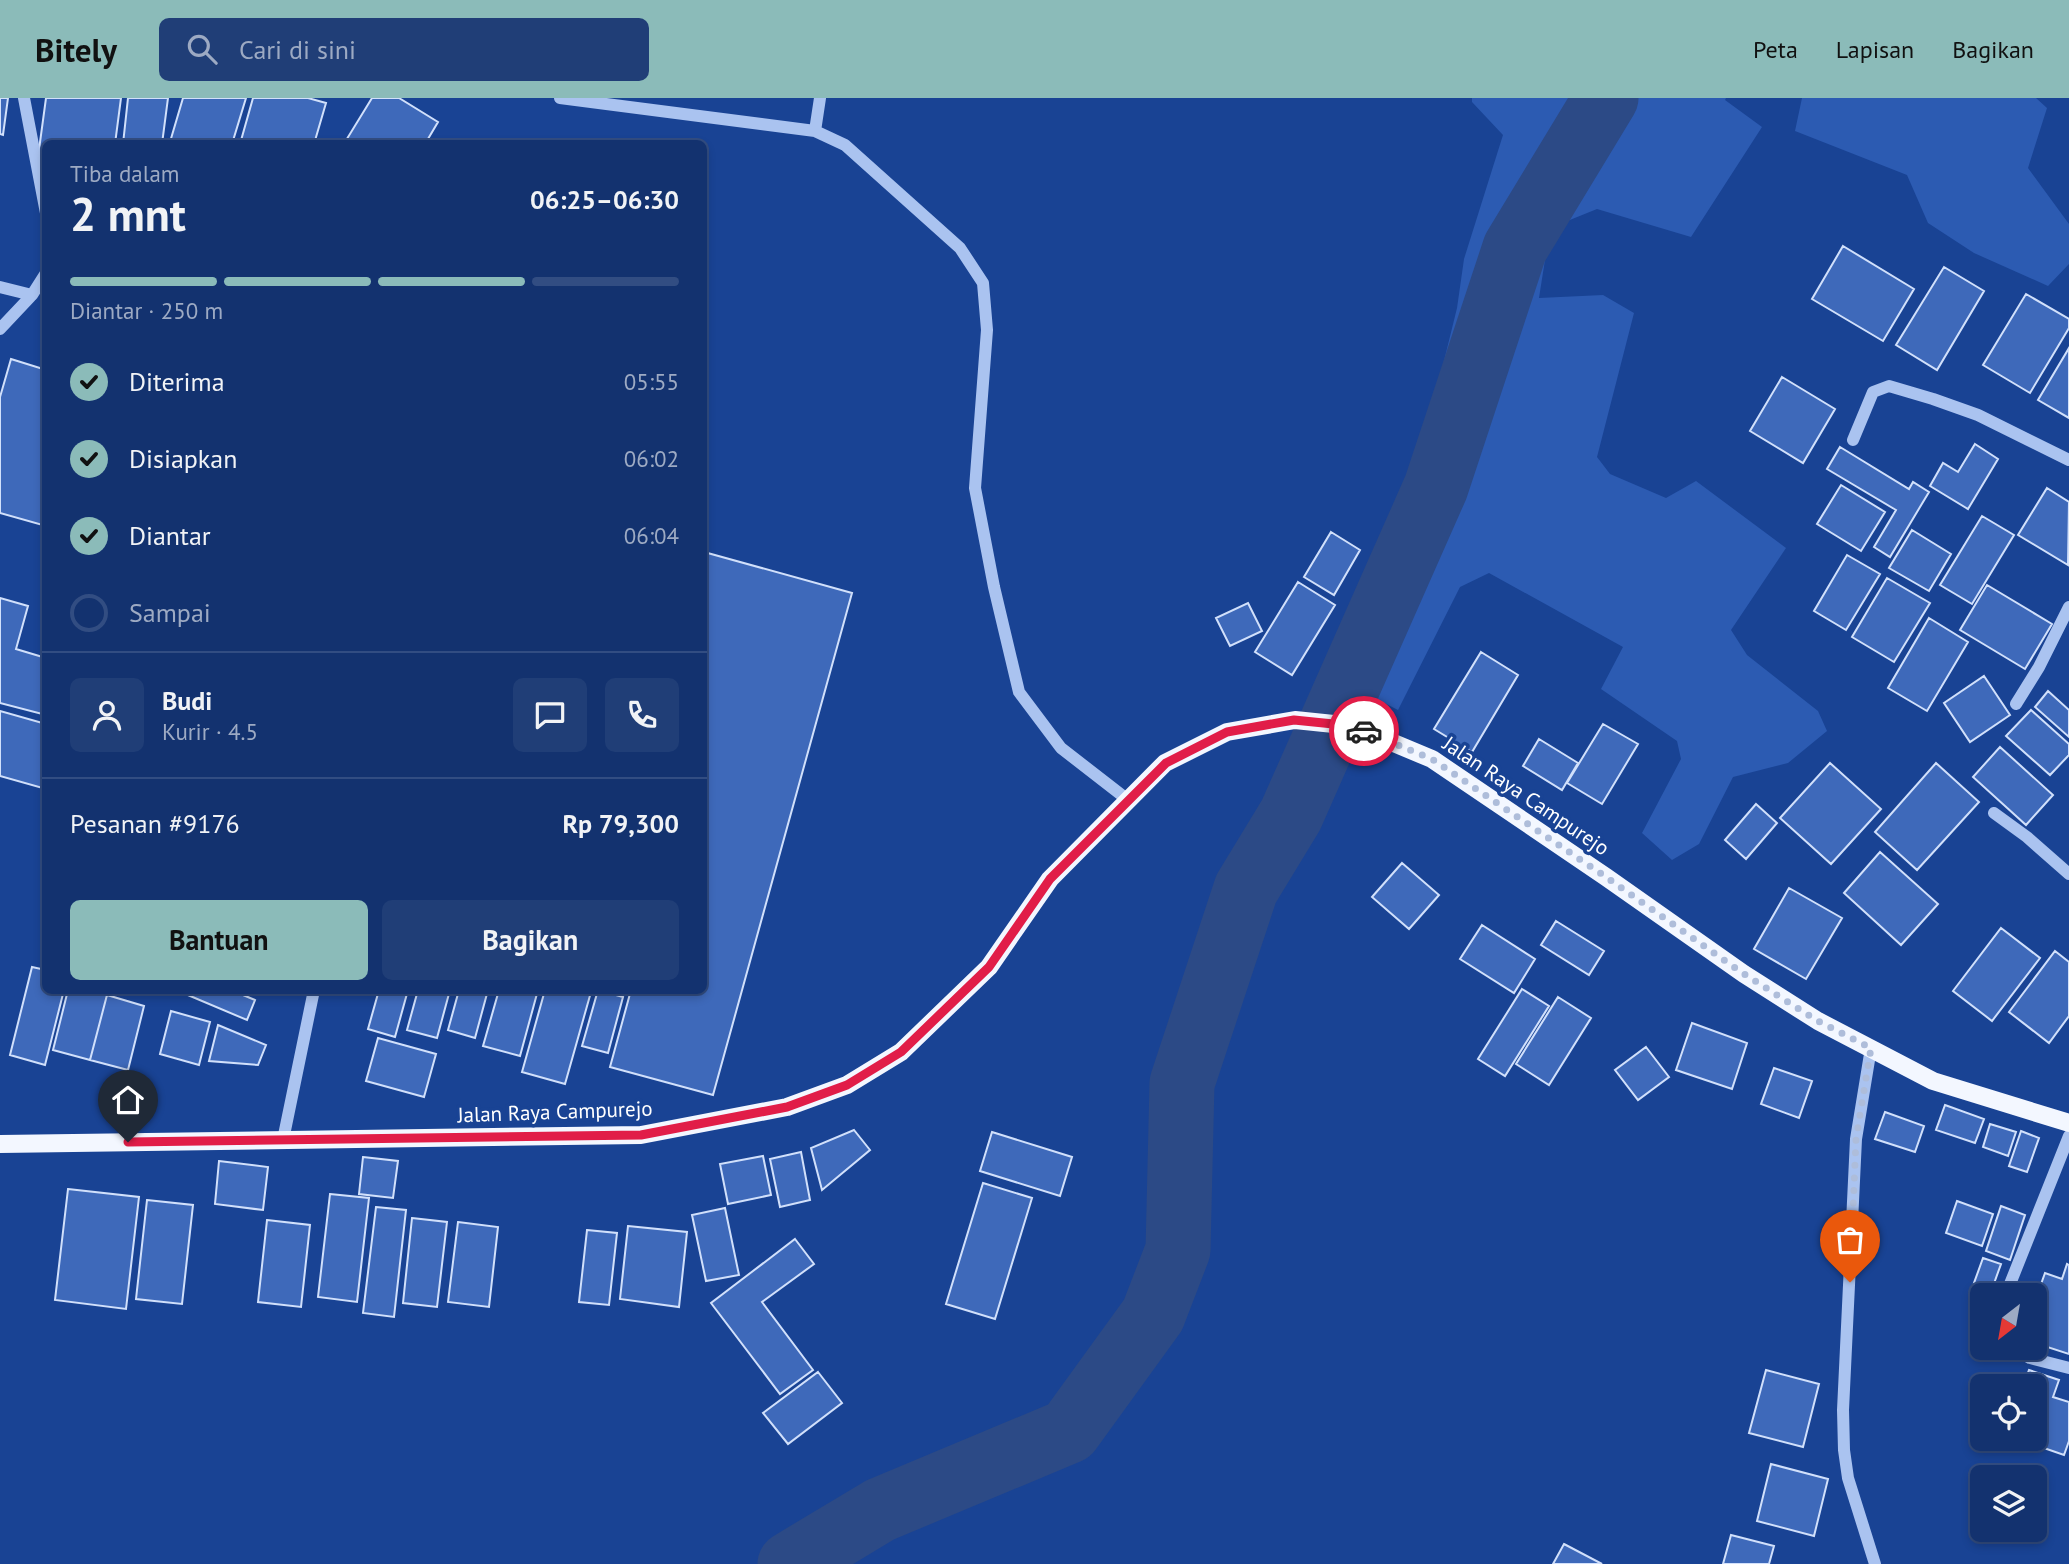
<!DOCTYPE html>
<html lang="id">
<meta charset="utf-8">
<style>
body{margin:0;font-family:"PT Sans",sans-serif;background:#203e77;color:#f1f3f6;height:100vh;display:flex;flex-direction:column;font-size:26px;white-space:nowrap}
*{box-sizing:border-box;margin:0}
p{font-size:23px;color:#9daac3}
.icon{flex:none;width:38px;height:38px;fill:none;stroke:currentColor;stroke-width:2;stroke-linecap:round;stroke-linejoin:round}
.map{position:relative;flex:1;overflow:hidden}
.side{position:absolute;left:42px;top:42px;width:665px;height:854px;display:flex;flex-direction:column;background:#13326f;border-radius:10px;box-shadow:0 4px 10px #0003,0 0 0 2px #324d82}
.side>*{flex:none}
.needle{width:46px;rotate:211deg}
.buttons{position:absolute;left:1970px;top:1185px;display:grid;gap:14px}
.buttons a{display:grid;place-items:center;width:77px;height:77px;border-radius:10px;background:#13326f;box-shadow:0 4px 10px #0003,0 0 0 2px #324d82;font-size:35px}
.pin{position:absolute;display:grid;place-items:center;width:60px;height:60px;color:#fff;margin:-72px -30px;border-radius:50% 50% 50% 0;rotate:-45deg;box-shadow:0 0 7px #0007}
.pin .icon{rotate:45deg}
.courier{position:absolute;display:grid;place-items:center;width:70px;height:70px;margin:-35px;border:5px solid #e11d48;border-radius:50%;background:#fff;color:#222;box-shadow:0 2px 9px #0007}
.summary em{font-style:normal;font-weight:700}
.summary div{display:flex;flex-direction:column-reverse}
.summary{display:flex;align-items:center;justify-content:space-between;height:119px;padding:0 28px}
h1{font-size:46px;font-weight:700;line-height:52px}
.bar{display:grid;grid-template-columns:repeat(4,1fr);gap:10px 7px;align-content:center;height:84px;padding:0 28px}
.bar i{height:9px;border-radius:5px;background:#324d82}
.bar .on{background:#8bbbb9}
.bar p{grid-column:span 4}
.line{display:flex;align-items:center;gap:18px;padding:0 28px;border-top:2px solid #324d82}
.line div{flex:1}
.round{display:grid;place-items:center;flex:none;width:74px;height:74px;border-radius:10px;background:#203e77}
ol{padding:0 28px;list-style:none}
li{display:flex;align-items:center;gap:21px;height:77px}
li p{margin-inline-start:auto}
li .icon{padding:7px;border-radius:50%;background:#8bbbb9;color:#111;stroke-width:4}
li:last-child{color:#9daac3}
li i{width:38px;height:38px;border:4px solid #324d82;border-radius:50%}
.primary-button{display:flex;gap:14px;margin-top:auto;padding:14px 28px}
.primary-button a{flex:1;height:80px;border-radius:10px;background:#8bbbb9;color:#111;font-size:28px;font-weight:700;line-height:80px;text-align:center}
.primary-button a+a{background:#203e77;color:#f1f3f6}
header{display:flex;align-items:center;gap:42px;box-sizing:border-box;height:98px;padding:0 35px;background:#8bbbb9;color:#111}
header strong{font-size:33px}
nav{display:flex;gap:38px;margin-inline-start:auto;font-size:24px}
.search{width:490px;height:63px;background:#203e77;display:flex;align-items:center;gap:18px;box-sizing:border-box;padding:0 24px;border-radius:10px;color:#9daac3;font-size:26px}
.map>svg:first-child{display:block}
.green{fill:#2c5bb2}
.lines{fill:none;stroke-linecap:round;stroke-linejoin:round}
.river{stroke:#2c4a86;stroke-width:65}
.building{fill:#3e69ba;stroke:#d1e0fb;stroke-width:2}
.minor{stroke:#aac3f0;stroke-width:12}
.major{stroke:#f3f7ff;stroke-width:18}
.done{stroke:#aebdda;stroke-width:7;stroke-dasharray:0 12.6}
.route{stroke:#e11d48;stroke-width:9}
.labels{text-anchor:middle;stroke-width:7;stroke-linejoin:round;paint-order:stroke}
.street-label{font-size:21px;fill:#fff;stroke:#194394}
</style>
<header>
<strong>Bitely</strong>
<div class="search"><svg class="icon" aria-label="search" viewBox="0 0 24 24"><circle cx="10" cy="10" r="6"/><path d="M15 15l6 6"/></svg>Cari di sini</div>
<nav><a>Peta</a><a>Lapisan</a><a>Bagikan</a></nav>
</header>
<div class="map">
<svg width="2069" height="1466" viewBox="0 0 2069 1466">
<rect width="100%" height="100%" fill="#194394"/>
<path class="green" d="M1472,0H1726L1725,2L1762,29L1691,139L1597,111L1550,130L1539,200L1603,197L1634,215L1597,359L1610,376L1666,400L1696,383L1786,450L1731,532L1747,557L1818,613L1827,633L1788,665L1733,679L1699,746L1672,762L1642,735L1681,661L1677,643L1601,591L1623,549L1489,475L1460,489L1398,612L1333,579L1387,463L1384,438L1428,328L1457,210L1464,161L1503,37L1472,4Z
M1802,0H2036L2047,10L2028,70L2069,126V166L2048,188L1974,155L1928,125L1907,77L1795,33Z"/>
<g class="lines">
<path class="river" d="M790,1466L880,1412L1069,1333L1153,1217L1178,1152L1182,985L1246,791L1291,717L1436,389L1515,150L1606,0"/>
</g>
<path class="building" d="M0,0H8L3,37L0,36Z
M46,0H121L115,46H46V59H38Z
M128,0H168L162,46H123Z
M183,0H246L232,46L170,44Z
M253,0H308L326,5L314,46H240Z
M372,0H399L438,24L425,46H347L345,44Z
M1843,148L1914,191L1883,243L1812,201Z
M1944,169L1984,193L1937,272L1896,247Z
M2026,196L2069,221V230L2030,295L1983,267Z
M2069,250V320L2038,302Z
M11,261L43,271L46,262V428L0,415V299Z
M1782,279L1835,311L1803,365L1750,333Z
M1975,346L1998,361L1968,411L1930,388L1943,365L1958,374Z
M1840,349L1909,391L1913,384L1929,394L1890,459L1874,449L1896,412L1827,371Z
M1841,387L1885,414L1861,453L1817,426Z
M2047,390L2069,404L2068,467L2018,437Z
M1982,418L2014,437L1972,506L1940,487Z
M1912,432L1951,456L1929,493L1889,470Z
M1331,434L1360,452L1334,497L1304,479Z
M704,454L852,495L713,997L610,969L631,892H704Z
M1847,457L1880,476L1846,532L1814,513Z
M1887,480L1930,505L1894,564L1852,539Z
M1298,484L1335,507L1292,577L1255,554Z
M1987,487L2052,526L2025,571L1960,532Z
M0,500L28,508L16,551L46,560V617L0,605Z
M1248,505L1262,533L1230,548L1216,520Z
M1929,520L1968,544L1927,613L1888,590Z
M1481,554L1518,577L1472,654L1434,631Z
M1984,578L2010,617L1970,644L1944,605Z
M2048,593L2069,612V639L2035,609Z
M2031,612L2069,646V657L2050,677L2006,638Z
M0,613L46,626V691L0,678Z
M1603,626L1638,646L1602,706L1567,685Z
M1539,641L1578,665L1562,692L1523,668Z
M2000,649L2053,697L2026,727L1973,679Z
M1830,665L1881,711L1831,766L1780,720Z
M1936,665L1979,704L1917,772L1875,734Z
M1756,706L1777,725L1746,761L1725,742Z
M1880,754L1938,806L1901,847L1844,795Z
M1402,765L1439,797L1409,831L1372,799Z
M1789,790L1842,820L1806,881L1754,851Z
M1556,823L1604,853L1589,877L1541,847Z
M1482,827L1535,861L1514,895L1460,861Z
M2001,830L2040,860L1992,923L1953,893Z
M2055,853L2069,864V918L2049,945L2009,914Z
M32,869L46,872V892H64L45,967L10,957Z
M1522,891L1549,908L1505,978L1478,961Z
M68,892H92L107,897L90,962L53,952Z
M176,892H231L255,902L247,922Z
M379,892H408L395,939L368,931Z
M418,892H450L437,940L407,932Z
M459,892H488L475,940L448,932Z
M499,892H538L520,958L483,948Z
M545,892L591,894L565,986L522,974Z
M598,892L623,899L608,955L582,948Z
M107,897L144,908L128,972L90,962Z
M1558,899L1591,920L1549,987L1516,966Z
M171,913L210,924L199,967L160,956Z
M1692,925L1747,945L1732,991L1676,972Z
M218,927L266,947L258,967L209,963Z
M378,940L436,956L424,999L366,983Z
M1646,949L1669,979L1638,1002L1615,972Z
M1774,970L1812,983L1799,1020L1761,1006Z
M1945,1007L1984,1021L1975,1045L1936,1032Z
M1885,1014L1924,1028L1915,1054L1875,1041Z
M1990,1026L2016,1034L2008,1058L1983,1049Z
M854,1032L870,1052L822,1092L811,1050Z
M2021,1033L2039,1040L2027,1074L2009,1068Z
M992,1034L1072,1059L1060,1098L980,1073Z
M801,1054L810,1102L780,1109L770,1061Z
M763,1058L771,1097L728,1106L720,1066Z
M363,1059L398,1063L393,1100L359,1096Z
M219,1063L268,1069L263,1112L215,1106Z
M983,1085L1032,1100L995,1221L946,1206Z
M68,1091L139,1099L126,1211L55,1202Z
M330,1096L369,1100L357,1204L318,1199Z
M147,1102L193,1107L182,1206L136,1201Z
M1957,1103L1993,1116L1982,1148L1946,1135Z
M2001,1108L2025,1117L2010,1162L1986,1153Z
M376,1109L406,1112L394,1219L363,1215Z
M725,1110L739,1177L706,1183L692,1117Z
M412,1120L447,1124L437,1209L403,1205Z
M267,1122L310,1127L301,1209L258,1204Z
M458,1124L498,1129L489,1209L448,1204Z
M628,1128L687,1134L679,1209L620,1201Z
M587,1132L617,1135L609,1207L579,1204Z
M795,1141L814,1166L762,1204L813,1272L780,1296L711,1205Z
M1983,1160L2001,1166L1992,1191L1974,1185Z
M2067,1166L2069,1167V1256L2035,1245V1203L2045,1175L2062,1181Z
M1766,1272L1819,1286L1803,1349L1749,1335Z
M2029,1272L2059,1282L2053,1299L2069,1304V1343L2064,1357L2015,1340H2035V1288H2023Z
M818,1274L842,1305L788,1346L763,1315Z
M1771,1366L1828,1381L1814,1438L1757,1423Z
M1731,1437L1774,1448L1769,1466H1723Z
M1564,1446L1602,1466H1553Z"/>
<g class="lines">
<path class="minor" d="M24,0L46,115
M560,0L815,33L845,47L960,150L983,185L987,232L975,390L994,489L1019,594L1061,650L1128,702
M815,33L820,0
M0,189L32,197L0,231
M32,197L46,175
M1853,342L1873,294L1889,288L1933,301L1978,317L2069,362
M2016,606L2039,569L2069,509
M1994,715L2027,739L2069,776
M1871,950L1856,1041L1843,1312L1844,1352L1848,1380L1875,1466
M283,1042L314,892
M2008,1197L2010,1186L2069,1038
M2013,1250L2030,1260L2069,1270"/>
<path class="major" d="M0,1046L641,1037L787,1009L847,987L901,954L989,869L1050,781L1165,665L1227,634L1295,622L1353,628L1432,661L1606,779L1744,876L1818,923L1933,983L2069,1025"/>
</g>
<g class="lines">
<path class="done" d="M1364,633L1432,661L1606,779L1744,876L1818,923L1871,950L1856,1041L1850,1184"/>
<path class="route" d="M128,1044L641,1037L787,1009L847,987L901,954L989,869L1050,781L1166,665L1227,634L1294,622L1353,628L1364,633"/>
</g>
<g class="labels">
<g class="street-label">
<text transform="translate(1526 698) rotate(34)" y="7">Jalan Raya Campurejo</text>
<text transform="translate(555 1014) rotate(-2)" y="7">Jalan Raya Campurejo</text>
</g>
</g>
</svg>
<div class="buttons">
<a><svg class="needle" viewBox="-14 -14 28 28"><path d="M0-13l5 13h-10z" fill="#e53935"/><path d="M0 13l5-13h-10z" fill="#9daac3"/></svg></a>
<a><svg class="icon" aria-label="locate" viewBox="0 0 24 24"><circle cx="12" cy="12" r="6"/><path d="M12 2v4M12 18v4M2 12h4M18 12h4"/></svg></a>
<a><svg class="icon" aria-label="layers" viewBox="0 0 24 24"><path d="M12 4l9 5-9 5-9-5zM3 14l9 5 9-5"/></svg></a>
</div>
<div class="pin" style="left:1850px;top:1184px;background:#ea580c"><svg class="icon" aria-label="bag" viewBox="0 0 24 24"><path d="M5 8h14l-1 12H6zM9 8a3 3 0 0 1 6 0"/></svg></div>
<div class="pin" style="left:128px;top:1044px;background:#1f2937"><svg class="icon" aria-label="home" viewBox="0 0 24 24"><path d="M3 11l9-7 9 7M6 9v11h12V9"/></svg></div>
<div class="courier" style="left:1364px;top:633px"><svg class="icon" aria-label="car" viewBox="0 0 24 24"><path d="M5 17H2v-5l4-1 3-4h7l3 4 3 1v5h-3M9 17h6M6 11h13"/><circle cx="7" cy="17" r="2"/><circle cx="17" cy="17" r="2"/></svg></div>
<section class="side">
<div class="summary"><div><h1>2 mnt</h1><p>Tiba dalam</p></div><em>06:25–06:30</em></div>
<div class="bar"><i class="on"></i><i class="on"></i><i class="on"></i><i></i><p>Diantar · 250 m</p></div>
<ol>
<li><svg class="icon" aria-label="check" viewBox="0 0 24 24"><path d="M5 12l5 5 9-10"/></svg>Diterima<p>05:55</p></li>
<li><svg class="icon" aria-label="check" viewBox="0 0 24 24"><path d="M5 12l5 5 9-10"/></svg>Disiapkan<p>06:02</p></li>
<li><svg class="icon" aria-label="check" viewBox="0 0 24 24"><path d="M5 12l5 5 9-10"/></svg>Diantar<p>06:04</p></li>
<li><i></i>Sampai</li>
</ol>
<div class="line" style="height:126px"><a class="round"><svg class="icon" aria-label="person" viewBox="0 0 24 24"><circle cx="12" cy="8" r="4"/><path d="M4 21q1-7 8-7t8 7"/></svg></a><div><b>Budi</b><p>Kurir · 4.5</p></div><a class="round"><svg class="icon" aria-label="chat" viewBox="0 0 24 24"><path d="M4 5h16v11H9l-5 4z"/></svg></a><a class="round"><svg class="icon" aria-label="phone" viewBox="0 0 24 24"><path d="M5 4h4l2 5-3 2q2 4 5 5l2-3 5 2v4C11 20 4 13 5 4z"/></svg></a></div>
<div class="line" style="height:91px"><div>Pesanan #9176</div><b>Rp 79,300</b></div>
<div class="primary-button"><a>Bantuan</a><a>Bagikan</a></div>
</section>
</div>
